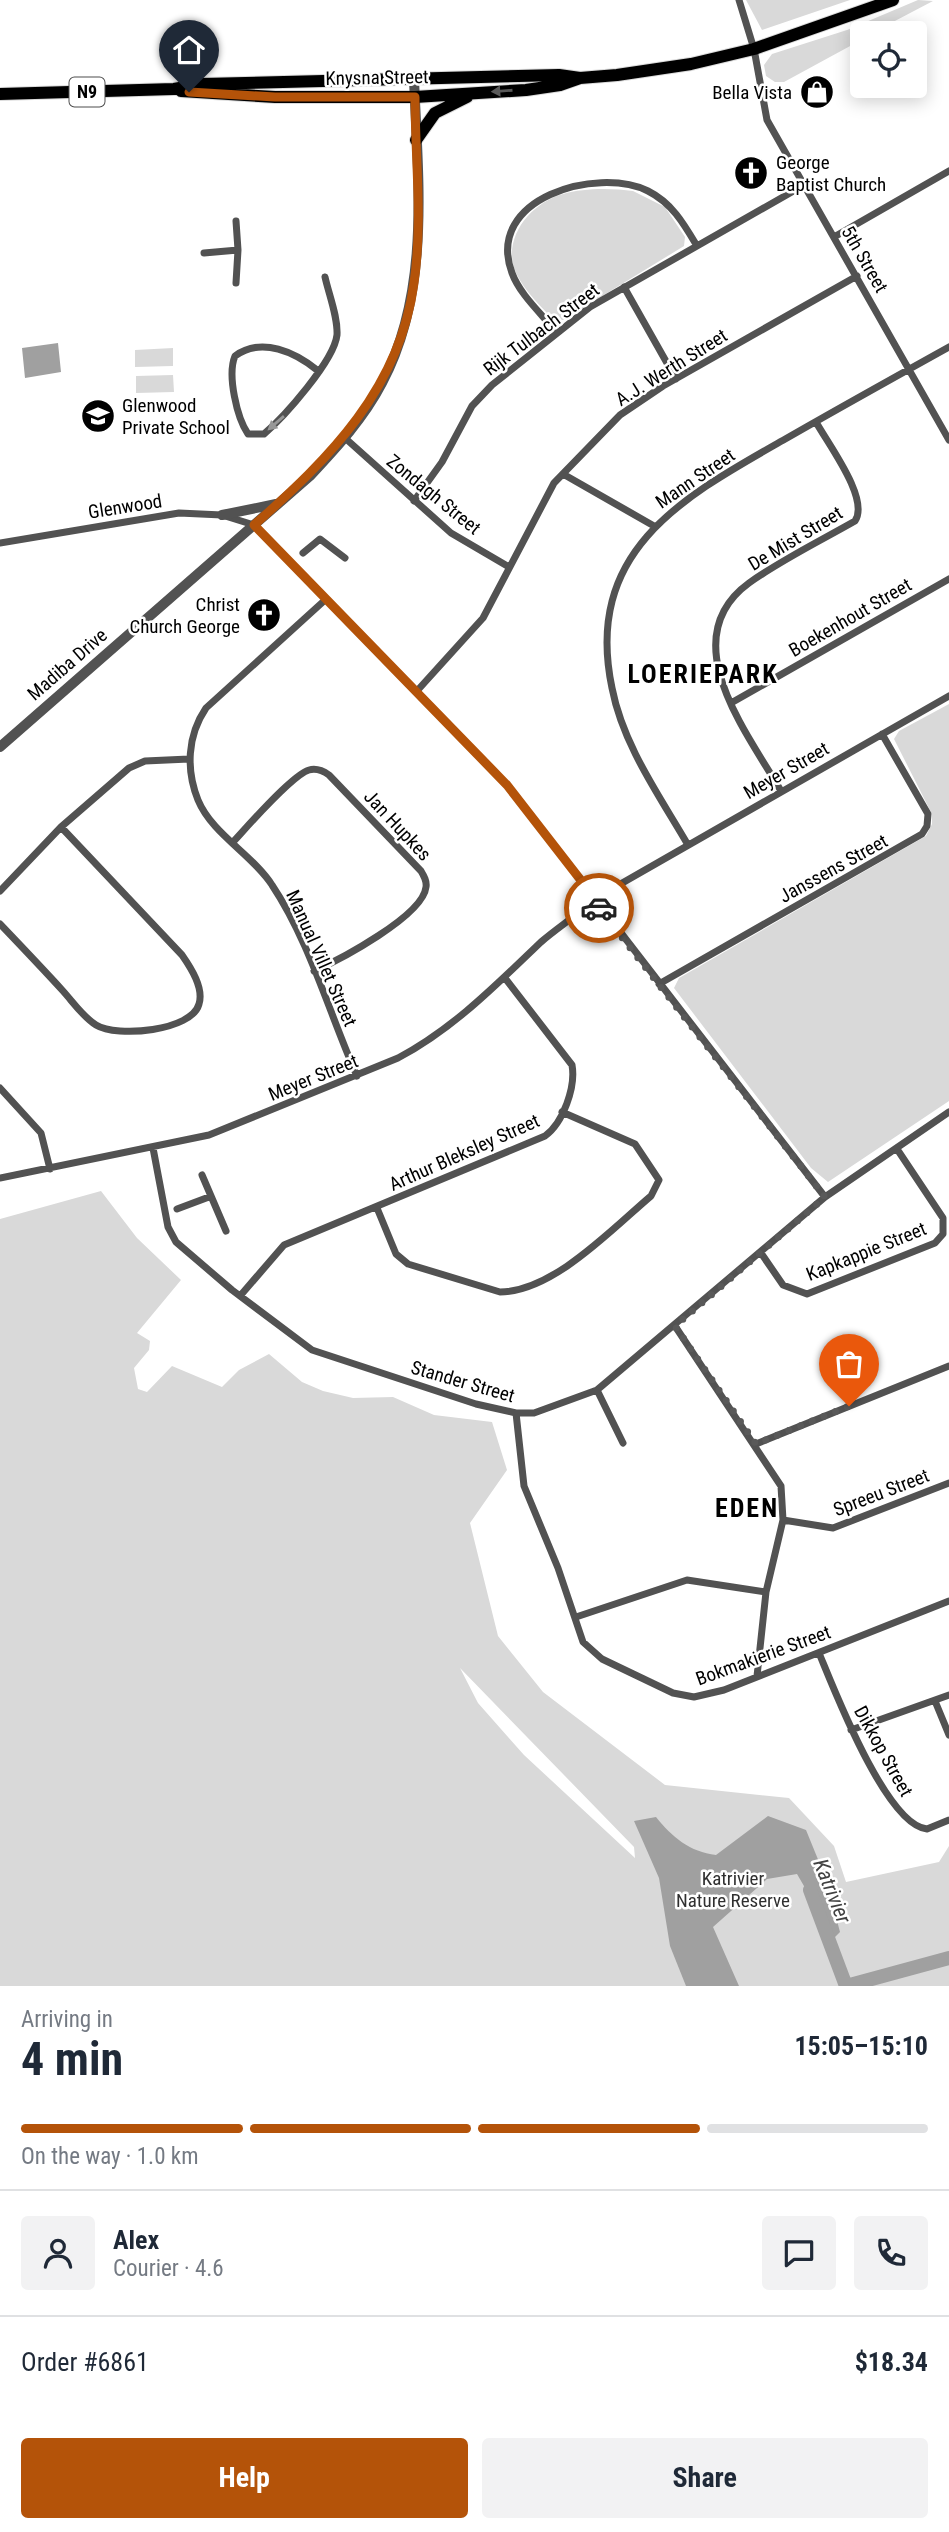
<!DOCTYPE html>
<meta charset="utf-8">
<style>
body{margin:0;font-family:"Roboto Condensed",sans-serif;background:#f2f2f3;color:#1f2937;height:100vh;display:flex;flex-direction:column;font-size:26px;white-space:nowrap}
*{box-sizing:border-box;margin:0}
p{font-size:23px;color:#747a83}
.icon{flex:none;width:38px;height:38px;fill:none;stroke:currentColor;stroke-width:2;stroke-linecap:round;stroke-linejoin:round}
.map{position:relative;height:1986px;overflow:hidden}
.sheet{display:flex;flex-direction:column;background:#fff;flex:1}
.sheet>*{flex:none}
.fabs{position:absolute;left:850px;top:21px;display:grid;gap:14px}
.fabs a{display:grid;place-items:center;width:77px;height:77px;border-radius:7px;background:#fff;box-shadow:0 4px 18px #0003;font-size:35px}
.pin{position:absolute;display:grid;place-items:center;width:60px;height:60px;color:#fff;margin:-72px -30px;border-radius:50% 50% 50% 0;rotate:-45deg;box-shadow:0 0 7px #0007}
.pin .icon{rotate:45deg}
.courier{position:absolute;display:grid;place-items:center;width:70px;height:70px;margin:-35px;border:5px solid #b45309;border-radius:50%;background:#fff;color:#222;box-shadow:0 2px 9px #0007}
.summary em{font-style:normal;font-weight:700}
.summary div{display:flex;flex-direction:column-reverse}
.summary{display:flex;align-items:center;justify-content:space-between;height:119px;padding:0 21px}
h1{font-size:46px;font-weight:700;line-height:52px}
.bar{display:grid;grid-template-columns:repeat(4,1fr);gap:10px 7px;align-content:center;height:84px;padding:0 21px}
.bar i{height:9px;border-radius:5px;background:#e0e1e3}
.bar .current{background:#b45309}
.bar p{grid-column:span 4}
.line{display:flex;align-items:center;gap:18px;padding:0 21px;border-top:2px solid #e0e1e3}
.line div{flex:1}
.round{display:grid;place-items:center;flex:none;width:74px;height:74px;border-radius:7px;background:#f2f2f3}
.action{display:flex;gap:14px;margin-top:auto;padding:14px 21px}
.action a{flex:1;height:80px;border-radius:7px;background:#b45309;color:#fff;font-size:28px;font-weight:700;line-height:80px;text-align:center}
.action a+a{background:#f2f2f3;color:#1f2937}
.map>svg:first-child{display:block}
.green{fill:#d9d9d9;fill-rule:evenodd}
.water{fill:#a0a0a0}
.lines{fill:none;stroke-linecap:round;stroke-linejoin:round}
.river{stroke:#a0a0a0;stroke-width:14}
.trunk-casing{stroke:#dbdbdb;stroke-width:14}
.minor{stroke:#525252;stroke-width:7}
.tertiary{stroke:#525252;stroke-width:10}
.trunk{stroke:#000;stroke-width:12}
.oneway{fill:#595959}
.oneway2{fill:#979797}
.done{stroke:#595959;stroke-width:7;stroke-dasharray:0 12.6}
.route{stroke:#b45309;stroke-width:9}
.labels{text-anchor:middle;stroke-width:5;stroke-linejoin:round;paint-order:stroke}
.shield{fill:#fff;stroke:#4c4c4c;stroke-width:2}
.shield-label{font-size:18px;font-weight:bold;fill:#000}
.street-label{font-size:19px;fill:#000;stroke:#fff}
.poi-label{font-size:19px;fill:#000;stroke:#fff;text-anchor:end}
.park-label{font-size:19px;fill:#303030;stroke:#fff}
.water-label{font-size:21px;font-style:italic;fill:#414141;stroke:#fff}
.district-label{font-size:26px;font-weight:bold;letter-spacing:2px;fill:#000;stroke:#fff}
</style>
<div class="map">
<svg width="949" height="1986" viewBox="0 0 949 1986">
<rect width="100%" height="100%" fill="#fff"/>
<path class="green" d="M746,0H850L762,30Z
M918,0L933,1L872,33H863V39L784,82H775L766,76L764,65L772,54L847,30Z
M633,191L665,207L685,237L684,246L563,320H554C541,307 524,290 516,273C501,239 530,203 563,194C583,188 612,188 633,191Z
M173,348V366L135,367V350Z
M173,375L174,392L136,393V376Z
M949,704V1101L828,1182L811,1168L674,988L679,978L926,836L932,824V814L894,739L899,731Z
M101,1191L137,1238L181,1280L137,1333L150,1341L149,1350L134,1368L138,1389L147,1392L172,1366L222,1387L239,1370L269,1354L302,1382L323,1391L353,1398L393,1397L434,1415L492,1422L507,1470L470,1523L498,1636L543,1692L665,1785L789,1798L834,1846L846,1882L939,1862L949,1846V1986H0V1219ZM460,1668L634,1847L635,1858L524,1755L478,1703Z"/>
<path class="water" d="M58,343L61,372L25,378L22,348Z
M768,1816L806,1830L826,1879L840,1932L827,1945L819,1912L797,1874L767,1879L713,1927L739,1986H686L670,1946L659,1878L634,1821L656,1817C672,1837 690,1852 716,1855Z"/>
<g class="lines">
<path class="river" d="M810,1890L846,1986L949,1958"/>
<g class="trunk-casing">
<path id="trunk" d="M181,91L275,97H415L526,90L560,85L580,78
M0,94L174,89L202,84L559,75L580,78L617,75L691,64L754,49L893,0
M416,140L435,113L467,97"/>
</g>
<path class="minor" d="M739,0L754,49L767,120L949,440
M236,221L238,250
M834,237L949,171
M204,253L238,250L236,283
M624,287L676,379
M557,333C542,314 520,295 512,273C484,198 597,166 648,191C672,203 684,224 697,246
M317,370C296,353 262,336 235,356C227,375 237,418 248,434H264C284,417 334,361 337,335C338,317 329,295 325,277
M345,438L451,533L509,567
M563,474L654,526
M414,501L442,462L472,406L492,385L590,307L804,185
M0,543L179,513L222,515L254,525L507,785L590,892
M303,553L320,539L345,558
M325,600L206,708C187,736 186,770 198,800C212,834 253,855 272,885C310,942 329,1013 357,1076
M416,692L483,618L554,483L620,415L663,386L857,276
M731,703L949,579
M781,791C748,734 672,639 749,583C781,560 820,541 855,521C870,499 828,444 816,422
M233,842C247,827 292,775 309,770C316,768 322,770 329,775L421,871C424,876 427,881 426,887C423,916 339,960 314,971
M688,845C659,795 623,745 612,688C583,549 685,496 787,438C841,407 895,377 949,347
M587 899a9 9 0 1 1 18 0a9 9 0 1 1-18 0Z
M0,891L61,827L129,768L145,761L189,759
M603,894L949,696
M601,907L825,1197
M0,924C21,946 42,968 63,991C73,1002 83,1017 96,1025C117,1038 192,1031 199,1004C204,988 191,968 182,955L61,827
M659,984L922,834L927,826L928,814L882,734
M0,1088L41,1133L50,1169
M153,1148L168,1227L176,1242L232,1290L312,1350L476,1404L516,1413H534L597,1390L825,1197L949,1112
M202,1175L226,1231
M0,1178L209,1135L398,1058C453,1029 496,985 541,942C556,929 573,918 588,905
M377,1208L396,1254L408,1264L500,1292C553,1292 613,1228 651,1196L659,1180L635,1144L562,1112
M177,1209L209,1197
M761,1253L783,1285L807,1294L935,1243L943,1234V1218L897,1149
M240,1296L284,1245L545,1136C563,1123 576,1087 572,1065L505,978
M675,1326L781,1486L783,1520L766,1592L757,1676
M597,1390L623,1443
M516,1413L524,1486L558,1568L583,1642L602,1659L673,1693L694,1697L724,1690L949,1601
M756,1444L949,1366
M783,1520L833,1528L949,1483
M576,1617L687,1580L766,1592
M819,1653C834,1689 886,1825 927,1829L949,1820
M935,1701L949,1735
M851,1730L949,1695"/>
<path class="tertiary" d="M222,515L276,504
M0,747L310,476C337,447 364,418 382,383C431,291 418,180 414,79"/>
<use href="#trunk" class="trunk"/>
</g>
<defs><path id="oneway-solid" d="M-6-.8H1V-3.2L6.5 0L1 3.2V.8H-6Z" transform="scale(1.75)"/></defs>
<use class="oneway" href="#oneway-solid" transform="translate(502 91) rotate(176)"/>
<use class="oneway2" href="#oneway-solid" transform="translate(276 423) rotate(139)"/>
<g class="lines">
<path class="done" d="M599,908L825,1197L675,1326L756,1444L849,1406"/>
<path class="route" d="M189,92L275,97H415C415,158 423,222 414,283C400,388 330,458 254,525L507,785L590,892L587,897L588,905L599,908"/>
</g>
<defs>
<g id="shop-disc" transform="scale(1.75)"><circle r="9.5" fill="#000" stroke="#fff"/><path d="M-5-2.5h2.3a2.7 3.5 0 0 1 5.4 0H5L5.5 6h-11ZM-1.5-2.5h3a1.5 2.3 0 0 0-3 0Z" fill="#fff"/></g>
<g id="church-disc" transform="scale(1.75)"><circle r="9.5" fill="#000" stroke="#fff"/><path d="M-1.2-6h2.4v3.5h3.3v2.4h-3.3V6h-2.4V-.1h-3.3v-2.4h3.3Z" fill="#fff"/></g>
<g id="school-disc" transform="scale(1.75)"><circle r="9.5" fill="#000" stroke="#fff"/><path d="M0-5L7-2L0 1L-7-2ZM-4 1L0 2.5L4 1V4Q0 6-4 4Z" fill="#fff"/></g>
</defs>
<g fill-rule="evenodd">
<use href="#shop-disc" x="817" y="92"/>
<use href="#church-disc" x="751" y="173"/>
<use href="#school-disc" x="98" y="416"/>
<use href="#church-disc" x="264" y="615"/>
</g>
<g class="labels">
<rect class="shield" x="69.5" y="77.5" width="35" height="29" rx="5"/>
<g class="shield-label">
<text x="87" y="98">N9</text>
</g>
<g class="street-label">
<text transform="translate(377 77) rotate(-1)" y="7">Knysna Street</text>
<text transform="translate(865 259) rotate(60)" y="7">5th Street</text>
<text transform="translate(541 329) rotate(-37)" y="7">Rijk Tulbach Street</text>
<text transform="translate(671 367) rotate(-32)" y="7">A.J. Werth Street</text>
<text transform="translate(695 478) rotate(-34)" y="7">Mann Street</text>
<text transform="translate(434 494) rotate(39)" y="7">Zondagh Street</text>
<text transform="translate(125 506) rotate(-9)" y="7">Glenwood</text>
<text transform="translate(795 538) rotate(-31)" y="7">De Mist Street</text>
<text transform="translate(850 617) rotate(-30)" y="7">Boekenhout Street</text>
<text transform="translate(67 664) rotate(-41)" y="7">Madiba Drive</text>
<text transform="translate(786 770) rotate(-30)" y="7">Meyer Street</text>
<text transform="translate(398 825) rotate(47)" y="7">Jan Hupkes</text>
<text transform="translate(833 868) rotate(-29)" y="7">Janssens Street</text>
<text transform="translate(322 958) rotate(66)" y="7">Manual Villet Street</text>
<text transform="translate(313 1077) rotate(-22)" y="7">Meyer Street</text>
<text transform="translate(464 1152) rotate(-24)" y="7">Arthur Bleksley Street</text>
<text transform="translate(866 1251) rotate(-22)" y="7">Kapkappie Street</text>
<text transform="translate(463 1381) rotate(16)" y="7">Stander Street</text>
<text transform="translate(881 1492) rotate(-21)" y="7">Spreeu Street</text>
<text transform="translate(763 1655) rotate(-20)" y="7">Bokmakierie Street</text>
<text transform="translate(884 1751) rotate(61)" y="7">Dikkop Street</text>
</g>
<g class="poi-label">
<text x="792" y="99">Bella Vista</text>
<text x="776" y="169" text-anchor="start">George<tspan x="776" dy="22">Baptist Church</tspan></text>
<text x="122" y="412" text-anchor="start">Glenwood<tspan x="122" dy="22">Private School</tspan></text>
<text x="240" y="611">Christ<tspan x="240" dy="22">Church George</tspan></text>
</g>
<g class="park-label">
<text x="733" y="1885">Katrivier<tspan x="733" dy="22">Nature Reserve</tspan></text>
</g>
<g class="water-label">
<text transform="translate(832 1891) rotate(68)" y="7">Katrivier</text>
</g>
<g class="district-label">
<text x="703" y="683">LOERIEPARK</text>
<text x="747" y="1517">EDEN</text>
</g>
</g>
</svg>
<div class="fabs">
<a><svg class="icon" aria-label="locate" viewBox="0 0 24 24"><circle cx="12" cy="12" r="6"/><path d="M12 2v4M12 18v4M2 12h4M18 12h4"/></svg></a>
</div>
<div class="pin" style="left:849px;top:1406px;background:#ea580c"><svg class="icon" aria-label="bag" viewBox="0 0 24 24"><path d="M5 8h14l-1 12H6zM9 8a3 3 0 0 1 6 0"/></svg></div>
<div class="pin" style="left:189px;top:92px;background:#1f2937"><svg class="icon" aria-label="home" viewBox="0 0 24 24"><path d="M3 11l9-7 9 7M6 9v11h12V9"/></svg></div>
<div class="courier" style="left:599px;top:908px"><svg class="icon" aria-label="car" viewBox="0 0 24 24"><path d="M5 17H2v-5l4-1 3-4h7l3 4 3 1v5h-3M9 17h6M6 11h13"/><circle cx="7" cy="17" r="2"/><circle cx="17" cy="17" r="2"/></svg></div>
</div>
<section class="sheet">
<div class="summary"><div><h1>4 min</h1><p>Arriving in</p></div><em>15:05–15:10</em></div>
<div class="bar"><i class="current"></i><i class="current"></i><i class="current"></i><i></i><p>On the way · 1.0 km</p></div>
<div class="line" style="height:126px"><a class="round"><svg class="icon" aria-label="person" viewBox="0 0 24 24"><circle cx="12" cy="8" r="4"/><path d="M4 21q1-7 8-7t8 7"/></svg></a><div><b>Alex</b><p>Courier · 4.6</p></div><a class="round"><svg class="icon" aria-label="chat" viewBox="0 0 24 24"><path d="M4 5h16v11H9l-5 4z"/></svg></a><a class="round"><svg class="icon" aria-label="phone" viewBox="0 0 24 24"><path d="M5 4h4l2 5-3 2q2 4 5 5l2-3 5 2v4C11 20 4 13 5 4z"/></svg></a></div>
<div class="line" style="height:91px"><div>Order #6861</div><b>$18.34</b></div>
<div class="action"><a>Help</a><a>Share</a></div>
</section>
